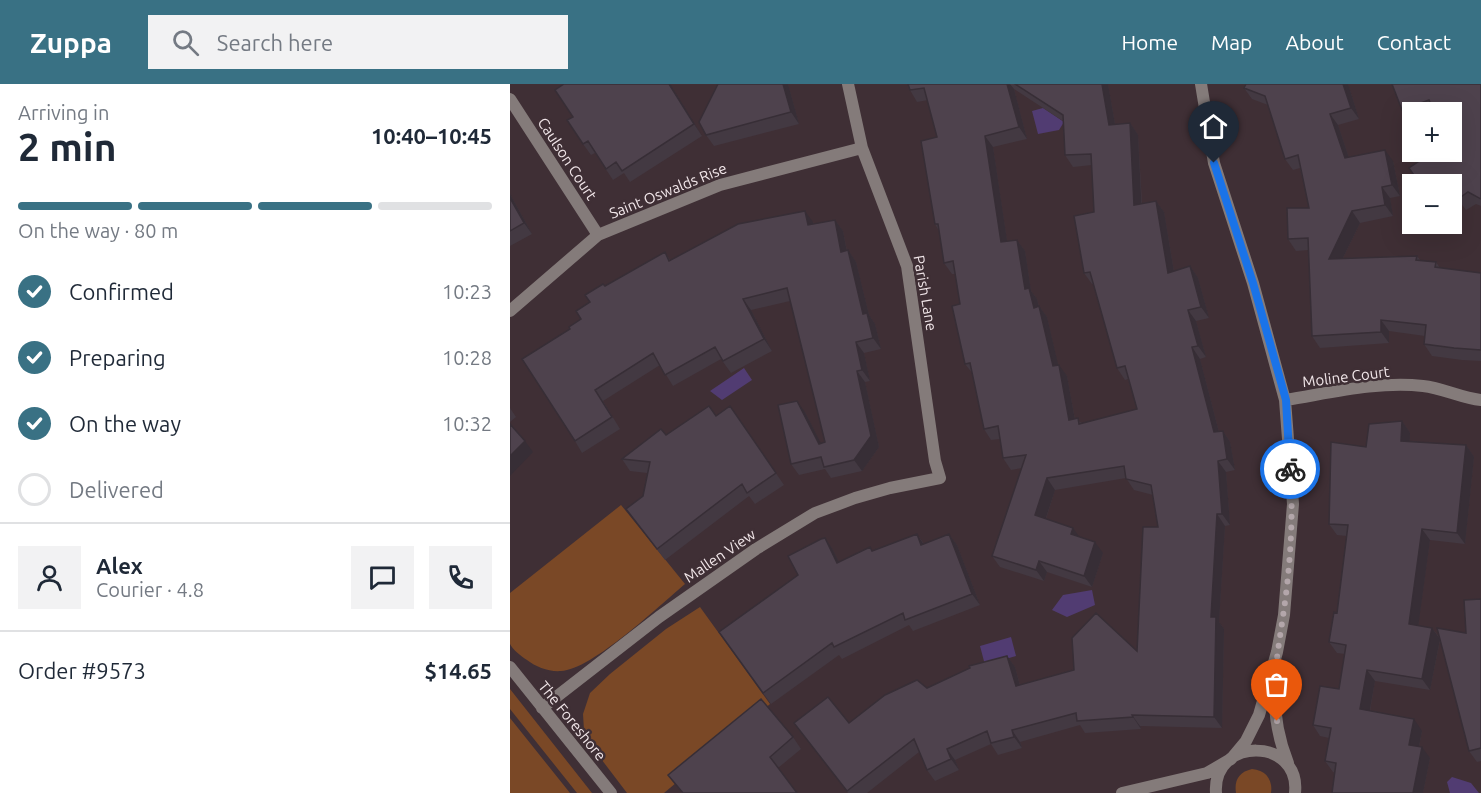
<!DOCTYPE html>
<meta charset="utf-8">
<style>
body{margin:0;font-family:Ubuntu,sans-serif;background:#f2f2f3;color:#1f2937;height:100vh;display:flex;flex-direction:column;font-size:22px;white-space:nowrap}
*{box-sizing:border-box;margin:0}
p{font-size:20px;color:#747a83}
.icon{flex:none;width:33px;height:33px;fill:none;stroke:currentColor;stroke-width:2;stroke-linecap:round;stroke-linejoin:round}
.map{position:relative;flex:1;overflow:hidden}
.details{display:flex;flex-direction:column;background:#fff;width:510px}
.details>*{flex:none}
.controls{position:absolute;left:892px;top:18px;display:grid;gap:12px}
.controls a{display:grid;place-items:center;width:60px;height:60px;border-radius:0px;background:#fff;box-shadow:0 6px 24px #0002;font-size:30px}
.pin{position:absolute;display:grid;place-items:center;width:51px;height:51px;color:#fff;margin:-62px -26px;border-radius:50% 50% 50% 0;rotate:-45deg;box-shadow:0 0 6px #0007}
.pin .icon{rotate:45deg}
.courier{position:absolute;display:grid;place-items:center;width:60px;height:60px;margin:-30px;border:4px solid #1a73e8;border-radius:50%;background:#fff;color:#222;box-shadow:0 2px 8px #0007}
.headline em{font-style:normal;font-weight:700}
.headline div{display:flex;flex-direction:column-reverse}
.headline{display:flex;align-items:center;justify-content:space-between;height:102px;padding:0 18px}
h1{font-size:39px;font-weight:700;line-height:45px}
.bar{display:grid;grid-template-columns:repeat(4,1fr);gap:9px 6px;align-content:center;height:72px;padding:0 18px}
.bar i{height:8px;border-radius:4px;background:#e0e1e3}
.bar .active{background:#397184}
.bar p{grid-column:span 4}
.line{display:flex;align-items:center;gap:15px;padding:0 18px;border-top:2px solid #e0e1e3}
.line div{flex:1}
.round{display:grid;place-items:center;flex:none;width:63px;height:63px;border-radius:0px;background:#f2f2f3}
ol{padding:0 18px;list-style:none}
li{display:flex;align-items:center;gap:18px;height:66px}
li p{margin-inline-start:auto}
li .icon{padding:6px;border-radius:50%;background:#397184;color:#fff;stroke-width:4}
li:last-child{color:#747a83}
li i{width:33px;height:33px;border:3px solid #e0e1e3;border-radius:50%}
header{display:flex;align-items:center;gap:36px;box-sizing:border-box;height:84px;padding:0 30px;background:#397184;color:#fff}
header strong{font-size:28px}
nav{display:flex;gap:33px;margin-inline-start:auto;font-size:21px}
.search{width:420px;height:54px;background:#f2f2f3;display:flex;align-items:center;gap:15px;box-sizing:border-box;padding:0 21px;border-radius:0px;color:#747a83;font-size:22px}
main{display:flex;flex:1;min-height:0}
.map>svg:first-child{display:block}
.green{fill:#7a4826}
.water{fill:#513c72}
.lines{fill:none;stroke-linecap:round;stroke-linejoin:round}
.minor{stroke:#847b7a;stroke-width:12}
.wall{fill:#433942;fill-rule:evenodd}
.shaded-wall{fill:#372e36}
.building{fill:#4e424d;stroke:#372e36;stroke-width:1.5}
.done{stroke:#b3a6aa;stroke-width:6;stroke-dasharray:0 10.8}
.route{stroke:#1a73e8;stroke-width:8}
.labels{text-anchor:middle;stroke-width:5;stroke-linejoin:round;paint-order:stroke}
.street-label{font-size:15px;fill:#f1e6e9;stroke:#3f2f35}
</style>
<header>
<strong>Zuppa</strong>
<div class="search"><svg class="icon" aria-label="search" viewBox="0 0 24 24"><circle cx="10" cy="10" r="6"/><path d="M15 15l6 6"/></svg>Search here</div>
<nav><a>Home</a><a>Map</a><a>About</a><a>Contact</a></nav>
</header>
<main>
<section class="details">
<div class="headline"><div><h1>2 min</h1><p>Arriving in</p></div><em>10:40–10:45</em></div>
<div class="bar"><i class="active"></i><i class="active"></i><i class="active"></i><i></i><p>On the way · 80 m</p></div>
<ol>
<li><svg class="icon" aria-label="check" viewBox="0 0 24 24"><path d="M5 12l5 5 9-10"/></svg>Confirmed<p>10:23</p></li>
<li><svg class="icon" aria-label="check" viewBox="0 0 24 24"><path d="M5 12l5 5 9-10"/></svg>Preparing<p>10:28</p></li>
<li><svg class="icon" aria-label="check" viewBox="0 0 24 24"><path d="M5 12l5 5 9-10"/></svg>On the way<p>10:32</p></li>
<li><i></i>Delivered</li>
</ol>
<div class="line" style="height:108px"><a class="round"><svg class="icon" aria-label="person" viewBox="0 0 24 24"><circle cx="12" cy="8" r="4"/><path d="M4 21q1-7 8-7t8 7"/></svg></a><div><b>Alex</b><p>Courier · 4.8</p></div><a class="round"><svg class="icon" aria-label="chat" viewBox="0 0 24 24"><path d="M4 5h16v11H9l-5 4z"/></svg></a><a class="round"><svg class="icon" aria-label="phone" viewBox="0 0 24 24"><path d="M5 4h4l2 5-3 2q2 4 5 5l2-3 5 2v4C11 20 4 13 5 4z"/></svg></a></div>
<div class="line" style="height:78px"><div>Order #9573</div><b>$14.65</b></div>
</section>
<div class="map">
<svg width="971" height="709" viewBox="0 0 971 709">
<rect width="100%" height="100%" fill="#3f2f35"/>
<path class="green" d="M111,421L175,500C150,521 82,586 51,587C39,588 26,583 17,576C11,572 3,566 0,560C0,552 0,519 0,509Z
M190,523L260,620L154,709H117L79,659L74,646L73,630L80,609L100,590L156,545Z
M0,605L82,709H67L0,625Z
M0,634L60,709H0Z
M742,685C756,686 763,696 761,709H726C724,696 729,688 742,685Z"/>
<path class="water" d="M533,24L554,38L549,46L528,50L522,27Z
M234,284L242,296L212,316L200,307Z
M582,506L585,521L557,533L542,526L553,511Z
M501,553L506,572L475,581L470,562Z
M942,693L961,699L969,709H940L937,698Z"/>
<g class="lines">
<path class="minor" d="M0,15L88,151
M0,227L88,151L210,101L352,64
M775,316C820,309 867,297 913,302C933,304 951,314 971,316
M0,583L101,709
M765,593C763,623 767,652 778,679
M32,624L149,533L246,465L305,429L345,414L380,404L430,394L425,377L397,182L352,64L338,0
M612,709L697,689L721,675L736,657L749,631L767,568L774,531L783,420L775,316L743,199L704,79L691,0
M706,709C702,652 791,653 785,709"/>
</g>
<path class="wall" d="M54,0H160L192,52L120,98L114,89L103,96L85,69L81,71L73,60L63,33Z
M278,0L289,40L204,62L196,51Z
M398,0H598L605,40L620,39L628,51L632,119L646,117L654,128L664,187L680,182L688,194L699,234L686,237L696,273L690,275L709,348L713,347L720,358L725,386L716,388L720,441L715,442L709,538L714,545L712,644L630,642L631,645L575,649L570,641L510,658L512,664L488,671L481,660L445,676L449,686L425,697L417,686L409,668L357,709H338L284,639H339L417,604L497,572L505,583L510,601L627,567L648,443L643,411L624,406L616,394L545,406L536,435L569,453L593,469L582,503L537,488L534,497L490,483L482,472L512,384L501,386L493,374L490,355L481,356L474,345L463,290L455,280L450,220L445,190H442L434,179L429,147L425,140L427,53L418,16L407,18L400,6ZM504,5L553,37L555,71L563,83L582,81L584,128L574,189L582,200H583L607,284L615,296L618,295L627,325L572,339L565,335L557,292L548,281L537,233L529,222L527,215L521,207L515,167L507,156L497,157L483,63L517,55Z
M838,0L849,35L828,41L839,74L883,77L890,112L880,114L883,132L850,139L833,174L907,172L911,177L926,178L930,184L971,189V277L952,276L922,272L914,260L915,252L879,247V259L810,264L802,252L799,166L786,167L778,155L799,124L790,84L783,86L775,75L758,21L742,15L734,4Z
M882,0H971V122L966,120L956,126L944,110L942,111V100H910L942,68V28H903V36L900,37L892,26Z
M0,110L22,150L0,162Z
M325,136L333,147L337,167L338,166L346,178L359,231L365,240L371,265L354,269L360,297L355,298L369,363L352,387L321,394L315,385L289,391L281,380L295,328L311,360L315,358L280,217L241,226L262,267L221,289L211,275L163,302L150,281L93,317L110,345L72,369L65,357L60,245L71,235L80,218L95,202L155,168L160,176L303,138L304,140Z
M220,322L274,401L245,420L239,412L155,476L116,425L133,412L137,389L120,387L112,375L156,351L206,332Z
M0,324L6,333L0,338Z
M892,337L900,349L899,358L956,361L964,373L955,460L920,456L908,542L922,544L930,554L956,549L971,515V677L967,678L959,667L930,556L920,606L865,597L860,627L912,647L909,663L920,674L913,709H822L825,689L823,688L815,677L819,654L810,652L803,641L829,605L835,570L827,569L819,558L827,529L837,452L827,451L819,440L856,363Z
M407,450L414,460L439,450L447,461L470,521L403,547L399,541L332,575L329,571L261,620L209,548L288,491L315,454L323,466L329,478L363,466Z
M283,653L291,665L268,684L287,709H172L158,691Z"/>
<path class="shaded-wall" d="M159,0H160L192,52L184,40Z
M273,0H278L289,40L281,28Z
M497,0H500L504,5L517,55L509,43Z
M592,0H598L607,52L599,41Z
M833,0H838L849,35L841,24Z
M820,30L828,41L843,86L835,74Z
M620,39L628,51L632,132L624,121Z
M475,52L483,63L499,170L491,158Z
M875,66L883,77L890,112L882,101Z
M872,103L880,114L883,132L875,121Z
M0,110L22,150L14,139L0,114Z
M646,117L654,128L666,200L658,189Z
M295,127L303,138L306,152L298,141Z
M842,127L850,139L827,186L819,175Z
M325,136L333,147L339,179L331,168Z
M507,156L515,167L521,207L527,215L532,235L524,224L515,205Z
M338,166L346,178L359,231L365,240L371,265L363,254L353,230Z
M680,182L688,194L699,234L691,223Z
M233,215L241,226L262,267L254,255Z
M529,222L537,233L551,293L543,282Z
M678,226L686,237L696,273L688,262Z
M871,236L879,247V259L871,248Z
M346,258L354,269L360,297L352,286Z
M682,263L690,275L712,360L704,348Z
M549,281L557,292L567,347L559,336Z
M347,287L355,298L369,363L352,387L344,376Z
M287,317L295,328L317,371L309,360Z
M892,337L900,349L899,369L891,357Z
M713,347L720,358L725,386L717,375Z
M15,357L23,368L0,392V372Z
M956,361L964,373L955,460L947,449Z
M708,377L716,388L720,441L712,430Z
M537,394L545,406L533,443L525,431Z
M707,430L715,442L709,538L714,545L712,644L704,633L701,533Z
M563,444L571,455L561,450Z
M912,445L920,456L907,551L899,540Z
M407,450L414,461H411Z
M439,450L447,461L470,521L462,510Z
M315,454L323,466L335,490L327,479Z
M585,458L593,469L582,503L574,492Z
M529,477L537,488L534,497L526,486Z
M922,544L930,555L920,606L912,595Z
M497,572L505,583L513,613L506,602Z
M857,586L865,597L858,636L850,625Z
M622,631L630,642L631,645L623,633Z
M904,635L912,647L907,672L899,661Z
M502,646L510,658L512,664L504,653Z
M912,663L920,674L913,709H903Z
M437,665L445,676L449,686L441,675Z"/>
<path class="building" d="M54,0H159L184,40L112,87L106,78L96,85L78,57L73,60L57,36L63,33L45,6Z
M208,0H273L281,28L196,51L189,38Z
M398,0H497L509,43L475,52L491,158L507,156L515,205L519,204L524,224L529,222L543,282L549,281L559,336L568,334L569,340L627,325L615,282L607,284L580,188L574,189L564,132L584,128L581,70L555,71L553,31L505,0H592L599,41L620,39L624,121L646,117L658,189L680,182L691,223L678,226L688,262L682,263L704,348L713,347L717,375L708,377L712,430H707L701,533H706L704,633L622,631L623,633L567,637L566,629L502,646L504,653L481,659L477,647L437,665L441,675L417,686L404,655L337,707L284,639L318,613L339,639L375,611L407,596L417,604L460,584L459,582L497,572L506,602L564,586L562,554L586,529L627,567L633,443H648L641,401L616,395L614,382L537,394L525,431L563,444L561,450L585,458L574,492L529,477L526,486L482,472L516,371L493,374L488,342L474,345L460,279L455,280L442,222L450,220L443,177L434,179L428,140H425L411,57L427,53L414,4L400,6Z
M736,0H833L841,24L820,30L835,74L875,66L882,101L872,103L875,121L842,127L819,175L907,172L906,176L926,178L925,183L971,189V266L944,264L914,260L916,241L871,236V248L802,252L798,154L778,155L777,124H799L788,71L775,75L755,12L734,4Z
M882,0H971V115L958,108L948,115L942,107V100H938L937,98L933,100H910L899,84L923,68H942V28H924L919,16L892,26Z
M0,114L14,139L0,147Z
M295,127L298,141L325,136L331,168L338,166L353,230L357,229L363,254L346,258L352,286L347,287L361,352L344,376L314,383L311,373L281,380L268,321L287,317L309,360L315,358L277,204L233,215L254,255L213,277L205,263L155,291L143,269L85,306L102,333L65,357L12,275L60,245L59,243L71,235L66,227L80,218L75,211L93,200L95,202L155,168L159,177L228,140Z
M199,322L206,332L220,322L266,389L237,409L232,400L147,465L116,425L133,412L140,378L112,375L151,345L156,351Z
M892,337L891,357L956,361L947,449L912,445L899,540L922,544L912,595L857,586L850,625L904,635L899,661L912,663L903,709H822L826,679L815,677L821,644L803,641L810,602L829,605L836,561L819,558L824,528L827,529L838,441L819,440L821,358L856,363L859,340Z
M0,340L15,357L0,372Z
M407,450L411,461L439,450L462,510L395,536L393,529L324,563L322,559L253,609L209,548L288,491L278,472L311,455L315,454L327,479L360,463L362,467Z
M971,515V664L959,667L927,544L956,549L954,516Z
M251,615L283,653L260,673L287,709H173L158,691Z"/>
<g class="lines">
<path class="done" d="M767,637C761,601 768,568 773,532C780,486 784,431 780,385"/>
<path class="route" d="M704,79L743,199L776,316L780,385"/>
</g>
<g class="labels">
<g class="street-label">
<text transform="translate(57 75) rotate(57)" y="5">Caulson Court</text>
<text transform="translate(158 107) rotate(-22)" y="5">Saint Oswalds Rise</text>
<text transform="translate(415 209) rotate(80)" y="5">Parish Lane</text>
<text transform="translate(836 293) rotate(-7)" y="5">Moline Court</text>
<text transform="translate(210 472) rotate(-34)" y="5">Mallen View</text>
<text transform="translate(62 637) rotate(51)" y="5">The Foreshore</text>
</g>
</g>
</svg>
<div class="controls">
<a>+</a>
<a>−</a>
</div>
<div class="pin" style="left:767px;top:637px;background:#ea580c"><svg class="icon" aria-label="bag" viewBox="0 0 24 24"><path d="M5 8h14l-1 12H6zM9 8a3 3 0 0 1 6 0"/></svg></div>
<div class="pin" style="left:704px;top:79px;background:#1f2937"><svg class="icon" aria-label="home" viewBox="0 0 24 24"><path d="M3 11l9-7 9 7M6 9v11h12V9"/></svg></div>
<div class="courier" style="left:780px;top:385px"><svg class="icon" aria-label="bike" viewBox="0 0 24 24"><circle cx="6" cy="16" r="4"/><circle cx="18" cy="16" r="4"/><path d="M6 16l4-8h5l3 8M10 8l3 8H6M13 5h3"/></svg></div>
</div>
</main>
